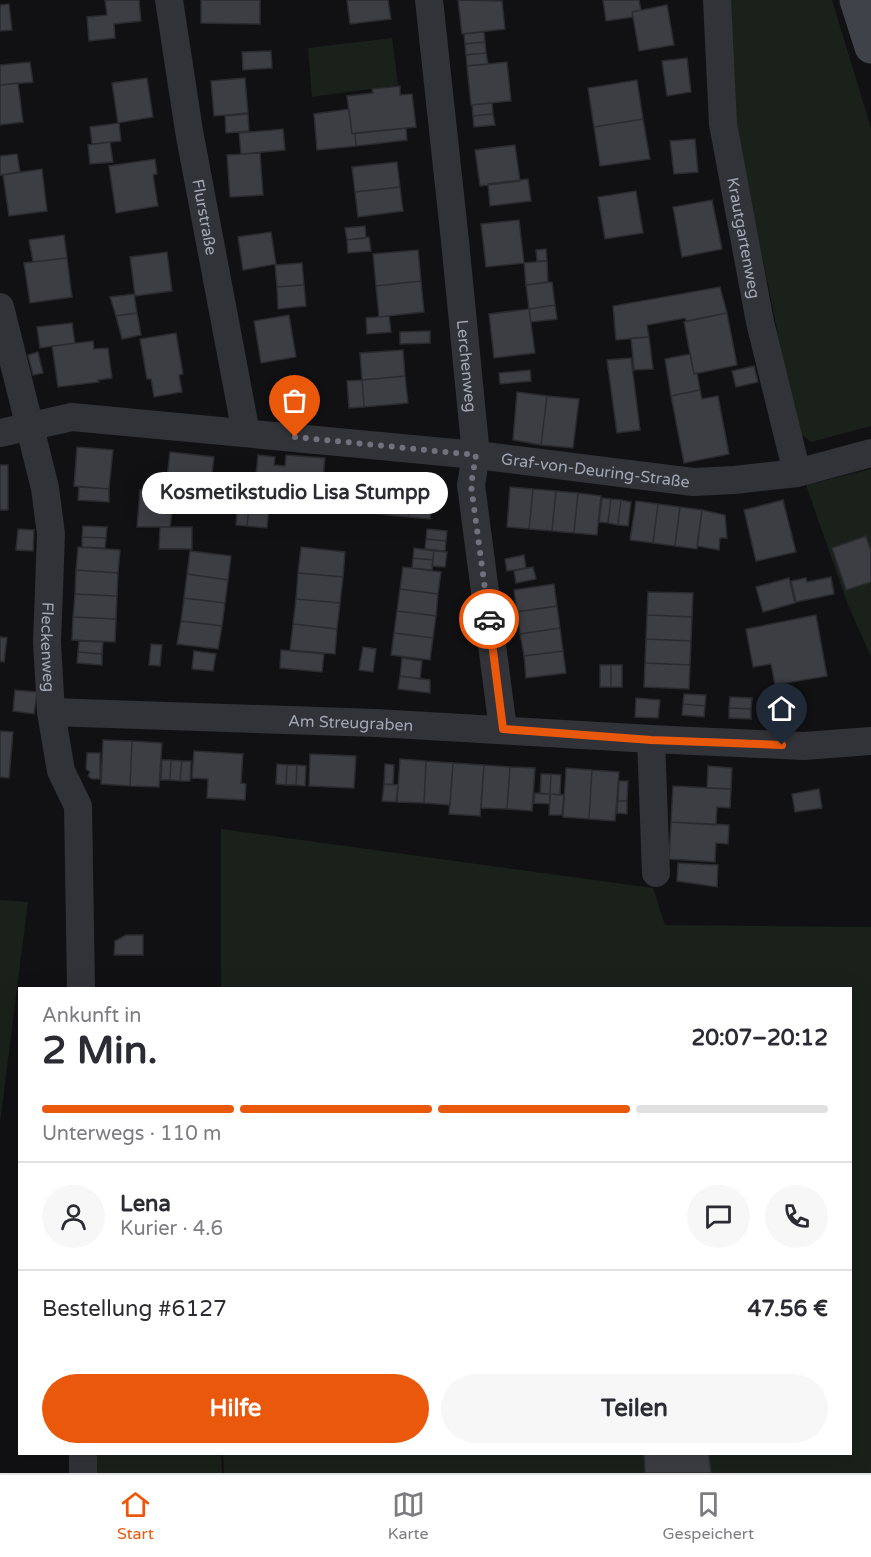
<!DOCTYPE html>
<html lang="de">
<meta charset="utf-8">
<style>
body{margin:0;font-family:"Varela Round",sans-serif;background:#f7f7f7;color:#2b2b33;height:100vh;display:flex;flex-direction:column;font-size:22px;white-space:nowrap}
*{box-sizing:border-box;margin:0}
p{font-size:20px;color:#7c7c81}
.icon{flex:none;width:33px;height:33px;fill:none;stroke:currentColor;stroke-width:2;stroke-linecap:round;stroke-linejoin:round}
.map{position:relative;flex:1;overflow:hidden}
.side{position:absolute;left:18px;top:987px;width:834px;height:468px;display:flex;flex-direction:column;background:#fff;border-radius:0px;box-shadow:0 6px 24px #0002}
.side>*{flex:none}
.pin{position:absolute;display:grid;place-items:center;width:51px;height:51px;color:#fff;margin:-62px -26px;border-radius:50% 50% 50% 0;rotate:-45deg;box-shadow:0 0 6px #0007}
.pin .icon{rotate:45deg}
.courier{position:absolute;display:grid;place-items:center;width:60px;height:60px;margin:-30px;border:4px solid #ea580c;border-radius:50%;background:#fff;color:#222;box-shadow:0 2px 8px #0007}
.bubble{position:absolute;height:42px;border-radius:21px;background:#fff;box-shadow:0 6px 24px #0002;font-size:20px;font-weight:800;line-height:42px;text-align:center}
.overview em{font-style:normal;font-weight:800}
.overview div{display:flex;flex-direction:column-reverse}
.overview{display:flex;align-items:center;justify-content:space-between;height:102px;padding:0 24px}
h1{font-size:39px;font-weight:800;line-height:45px}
.bar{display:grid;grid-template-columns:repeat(4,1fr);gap:9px 6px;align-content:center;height:72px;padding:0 24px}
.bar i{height:8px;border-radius:4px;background:#e1e1e2}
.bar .selected{background:#ea580c}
.bar p{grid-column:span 4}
.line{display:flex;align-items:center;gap:15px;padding:0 24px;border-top:2px solid #e1e1e2}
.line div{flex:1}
.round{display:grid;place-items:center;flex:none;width:63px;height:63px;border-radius:32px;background:#f7f7f7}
.button{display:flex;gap:12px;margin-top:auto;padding:12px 24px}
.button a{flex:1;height:69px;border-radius:36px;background:#ea580c;color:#fff;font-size:24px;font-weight:800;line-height:69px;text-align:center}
.button a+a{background:#f7f7f7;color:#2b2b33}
.tabs{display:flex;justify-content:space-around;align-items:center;height:84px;border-top:2px solid #e1e1e2;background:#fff;font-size:16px;color:#7c7c81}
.tabs a{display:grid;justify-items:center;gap:3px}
.tabs .selected{color:#ea580c}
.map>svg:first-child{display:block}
.green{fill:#19211a}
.building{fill:#3d3e43;stroke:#2b2b2f;stroke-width:1.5}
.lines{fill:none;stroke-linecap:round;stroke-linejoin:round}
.street{stroke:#323338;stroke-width:28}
.secondary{stroke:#404249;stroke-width:33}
.done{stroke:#6f727c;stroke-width:6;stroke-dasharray:0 10.8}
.route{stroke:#ea580c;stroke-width:8}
.labels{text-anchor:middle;stroke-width:6;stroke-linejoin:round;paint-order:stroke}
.street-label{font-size:16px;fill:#a1a7b5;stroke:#0c0c0e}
</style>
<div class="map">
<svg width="871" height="1473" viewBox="0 0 871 1473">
<rect width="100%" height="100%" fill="#111113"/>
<path class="green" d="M726,0H832L871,128V426L811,442L800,433L792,414L775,319L729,93Z
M392,38L398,85L312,97L308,48Z
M871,469V657L848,605L806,485Z
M221,829L653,888L665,925L871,927V1473H224L223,1454H850V988H221Z
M0,900L28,902L0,1123Z
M87,1454H221L222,1473H87Z"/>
<path class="building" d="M105,0H139L141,21L114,24L115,38L89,41L87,17L107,15Z
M201,0H260V24L201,23Z
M347,0H388L391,19L350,24Z
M458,0L502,1L505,29L462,34Z
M603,0H639L641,10L632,12L633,17L606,21Z
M9,4L12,30L0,31V5Z
M667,5L674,45L639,51L632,12Z
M484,32L485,42L465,44L464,34Z
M485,42L486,53L466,55L465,44Z
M271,51L272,68L243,70L242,52Z
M486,53L488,64L467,66L466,55Z
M687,58L691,92L667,96L662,61Z
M30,62L33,82L0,85V65Z
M507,62L511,101L471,105L467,66Z
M147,78L153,117L118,123L112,83Z
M245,78L248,113L214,116L211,81Z
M637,80L643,119L594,127L588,88Z
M18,83L23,122L0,125V85Z
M400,86V95L412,94L416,127L352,134L347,96L373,93L372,89Z
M492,103L493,114L473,116L472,105Z
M349,109L352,134L355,133L356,146L317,150L314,114Z
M248,114L249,131L226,133L225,116Z
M493,114L495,125L474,127L473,116Z
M643,119L650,159L600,166L594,127Z
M119,123L121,141L92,144L90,127Z
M406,128L407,140L356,146L355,133Z
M283,129L285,150L241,154L239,133Z
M695,139L698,172L674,174L670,141Z
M110,142L113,162L90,164L88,145Z
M515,145L520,181L480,186L475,150Z
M260,153L263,195L230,197L227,155Z
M17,154L20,172L0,175V156Z
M155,159L157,174L153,175L158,206L116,213L109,166Z
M397,162L400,187L355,192L352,167Z
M42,169L47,211L9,216L3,175Z
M528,179L531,201L490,206L488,184Z
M400,187L403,211L358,217L355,192Z
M636,191L643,233L605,239L598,197Z
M712,200L722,249L682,257L673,207Z
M519,220L524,263L486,267L481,224Z
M365,226L366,238L347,240L345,228Z
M271,232L276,264L243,270L238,237Z
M64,235L67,258L33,262L29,240Z
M369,237L371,251L348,253L347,240Z
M546,249L547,261H537L536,250Z
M418,250L421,281L376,286L373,254Z
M167,252L172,291L135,296L130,257Z
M67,258L72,297L30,303L24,263Z
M547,261L548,282L526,285L524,263Z
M302,263L304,285L277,287L275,265Z
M421,281L424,312L379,317L376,286Z
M552,282L555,305L529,309L526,285Z
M304,285L306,306L278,309L277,287Z
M720,287L727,313L686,321L685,318L647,325L649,337L616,340L613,306Z
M134,294L137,313L116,316L110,297Z
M555,305L557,319L531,322L529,309Z
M529,309L535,353L494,358L489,314Z
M137,313L141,335L122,339L116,316Z
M727,313L737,365L694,374L684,322Z
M289,315L296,357L261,363L254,321Z
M389,316L391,332L367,334L366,318Z
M72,323L75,343L40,348L37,327Z
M430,331V343L400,344V332Z
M176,333L183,374L179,375L182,392L154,397L151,379H147L140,339Z
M649,337L653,369L634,370L631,338Z
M93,341L94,349L108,348L112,378L98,380L99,382L58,387L52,346Z
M403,350L405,376L362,380L360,353Z
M38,352L43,373L33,375L28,355Z
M690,354L694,374L697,373L700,390L671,396L665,359Z
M631,358L640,430L617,433L607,360Z
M754,366L758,382L736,387L732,371Z
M530,370L531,381L500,384L499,373Z
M405,376L408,403L364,407L362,380Z
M362,380L364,407L349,408L347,381Z
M700,390L702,399L718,396L729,454L684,463L671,396Z
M517,392L547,396L541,445L513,440Z
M547,396L579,399L573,448L541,445Z
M77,447L113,450L109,489L74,486Z
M170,452L214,457L208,507L164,502Z
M258,455L275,457L274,465L285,466L286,455L325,458L322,487L302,485L299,508L263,504L266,477L256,476Z
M0,465H8V510H0Z
M369,475L392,477L388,515L365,512Z
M347,476L357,477L355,497L345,496Z
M357,477L367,478L365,498L355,497Z
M392,477L413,479L409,517L388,515Z
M413,479L434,482L430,519L409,517Z
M79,487L109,489V502L78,500Z
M510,487L533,489L529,529L507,527Z
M251,489L264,490L263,504L269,505L267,528L247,526Z
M533,489L556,491L552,531L529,529Z
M140,490L165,491L164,502L173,503L170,527H137Z
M556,491L578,493L574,533L552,531Z
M578,493L601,496L597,535L574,533Z
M602,498L611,499L608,523L599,522Z
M238,499L250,500L247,526L236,525Z
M611,499L621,500L618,525L608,523Z
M621,500L631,502L628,526L618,525Z
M783,500L796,552L756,561L744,510Z
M636,501L658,504L653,543L630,540Z
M658,504L680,507L675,546L653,543Z
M680,507L702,510L697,549L675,546Z
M702,510L725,515L727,538H720L719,550L697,546Z
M83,526L107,527L106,538L82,537Z
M160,527H192V549H159Z
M18,529L34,530L33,551L16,550Z
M427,529L447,531L446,541L426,539Z
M866,536L871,551V582L846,590L832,548Z
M82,537L106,538L105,548L82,547Z
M426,539L446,541L445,551L425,549Z
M78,547L120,550L118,573L76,570Z
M301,547L345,552L343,577L298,573Z
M414,548L434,551L433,560L413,558Z
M190,551L231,556L228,580L187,574Z
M434,551L447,552L445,567L432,566Z
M524,555L526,568L507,571L505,559Z
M413,558L433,560L432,570L412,568Z
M403,567L441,572L438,594L400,589Z
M533,567L536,579L516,583L514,571Z
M76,570L118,573L117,596L75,594Z
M298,573L343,577L340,603L296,599Z
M187,574L228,580L225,603L184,598Z
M831,577L834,594L796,602L791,581L806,578L807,582Z
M789,578L795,603L763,612L756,587Z
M554,584L557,606L517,612L514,590Z
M400,589L438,594L436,616L397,611Z
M648,592L693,593L692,617L647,615Z
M75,594L117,596L116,619L73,617Z
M184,598L225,603L222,626L181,621Z
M296,599L340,603L337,629L293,624Z
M557,606L560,628L520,634L517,612Z
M397,611L436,616L433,638L394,633Z
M647,615L692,617L691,641L646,639Z
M816,615L827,676L775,685L771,664L753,667L746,629Z
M73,617L116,619L115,642L72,640Z
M181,621L222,626L218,649L177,644Z
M293,624L337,629L335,654L290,650Z
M560,628L563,651L524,656L520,634Z
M394,633L433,638L430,660L391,655Z
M0,637L7,638L4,662L0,661Z
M646,639L691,641L690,665L645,663Z
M79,641L103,642L102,654L78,652Z
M151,644L162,645L160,666L149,665Z
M363,647L376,649L373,672L359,670Z
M281,650L324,654L322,672L280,668Z
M194,651L216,654L213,671L192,669Z
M563,651L566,673L526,678L524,656Z
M78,652L102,654V665L77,663Z
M402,658L422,661L420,679L400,676Z
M645,663L690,665L689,689L644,687Z
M600,665H611V687H600Z
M611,665H622V687H611Z
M400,676L430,680V693L398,689Z
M15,690L37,692L34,714L13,711Z
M684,694L706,695L705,706L683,704Z
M730,697L752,698L751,709L729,708Z
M636,698L660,700L658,718L635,717Z
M683,704L705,706L704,717L682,715Z
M729,708L751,709V719L729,718Z
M0,731L13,732L9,778L0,777Z
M103,740L132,741L130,786L101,784Z
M132,741L162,743L159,787L130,786Z
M194,751L243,754L241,783L246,784L245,800L207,798L208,779L192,778Z
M87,753H100V779H92L88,776L90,772L86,769Z
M310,754L356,756L354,788L309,786Z
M400,759L426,761L424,803L397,802Z
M162,760H171L170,780H161Z
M171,760L182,761L180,781L170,780Z
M182,761H191L190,781H180Z
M426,761L453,763L450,805L424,803Z
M453,763L484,765L480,816L449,814Z
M277,764L287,765L286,785L276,784Z
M385,764L394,765L393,785L384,784Z
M287,765H297L296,785H286Z
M297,765L306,766L305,786L296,785Z
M484,765L510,767L507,809L481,808Z
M708,766L732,768L731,789L707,788Z
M510,767L535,768L532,811L507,809Z
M566,768L592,770L589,819L563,817Z
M592,770L619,772L615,821L589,819Z
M541,774H551L550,794H540Z
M551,774L561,775L560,795L550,794Z
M619,781H628L627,801H618Z
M384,784L398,785L396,802L382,801Z
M673,786L731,789L730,808L717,807L716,825L671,822Z
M819,789L822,808L795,812L792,794Z
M535,793L550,794V804L534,803Z
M550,794L564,795L562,815H549Z
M618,801H627V814L617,813Z
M671,822L729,825L728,844L716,843L715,862L669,859Z
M678,863L718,865L717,887L677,881Z
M126,935H143V955H114L115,941Z
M644,1454H709L711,1473H645Z"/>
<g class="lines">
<g class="street">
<path id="s1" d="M169,0L189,131L246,433"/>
<path id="s2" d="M429,0L455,241L476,455L471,485L503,729"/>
<path id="s3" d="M717,0L723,124L760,322L797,473"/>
<path id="s4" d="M0,307L45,488L51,534L47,643L51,712L61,771L78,806L81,988"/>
<path id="s5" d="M0,433L72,417L476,455L693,482L734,480L797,473L871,453"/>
<path id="s6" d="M51,712L376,723L651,739L804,746L871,741"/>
<path d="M651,739L656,873"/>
<path d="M83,1454V1473"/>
</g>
<path class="secondary" d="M856,0L871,47"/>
</g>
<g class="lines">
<path class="done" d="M295,437L476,455L471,485L489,619"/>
<path class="route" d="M489,619L503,729L651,740L782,745"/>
</g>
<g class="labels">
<g class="street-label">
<text dy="6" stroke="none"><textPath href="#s1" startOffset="220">Flurstraße</textPath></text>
<text dy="6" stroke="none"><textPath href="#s3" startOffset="240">Krautgartenweg</textPath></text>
<text dy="6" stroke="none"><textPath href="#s2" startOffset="368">Lerchenweg</textPath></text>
<text dy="6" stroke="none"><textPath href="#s5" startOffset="600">Graf-von-Deuring-Straße</textPath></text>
<text dy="6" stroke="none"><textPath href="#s4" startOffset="346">Fleckenweg</textPath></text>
<text dy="6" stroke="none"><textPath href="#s6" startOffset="300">Am Streugraben</textPath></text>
</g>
</g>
</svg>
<div class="pin" style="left:295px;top:437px;background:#ea580c"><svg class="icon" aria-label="bag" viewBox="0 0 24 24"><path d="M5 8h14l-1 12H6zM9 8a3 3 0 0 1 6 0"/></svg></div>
<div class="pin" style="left:782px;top:745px;background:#1f2937"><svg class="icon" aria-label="home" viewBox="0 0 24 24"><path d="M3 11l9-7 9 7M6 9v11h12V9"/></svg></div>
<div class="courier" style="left:489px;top:619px"><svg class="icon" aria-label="car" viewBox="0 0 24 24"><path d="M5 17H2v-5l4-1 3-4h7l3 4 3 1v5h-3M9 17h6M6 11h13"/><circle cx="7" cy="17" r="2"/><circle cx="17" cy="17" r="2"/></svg></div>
<div class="bubble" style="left:142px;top:472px;width:306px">Kosmetikstudio Lisa Stumpp</div>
<section class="side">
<div class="overview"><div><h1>2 Min.</h1><p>Ankunft in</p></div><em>20:07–20:12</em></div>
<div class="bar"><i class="selected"></i><i class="selected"></i><i class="selected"></i><i></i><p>Unterwegs · 110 m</p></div>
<div class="line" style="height:108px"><a class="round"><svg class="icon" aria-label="person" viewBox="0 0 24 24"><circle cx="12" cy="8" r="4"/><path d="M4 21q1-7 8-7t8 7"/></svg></a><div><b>Lena</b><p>Kurier · 4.6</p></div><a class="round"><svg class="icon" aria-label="chat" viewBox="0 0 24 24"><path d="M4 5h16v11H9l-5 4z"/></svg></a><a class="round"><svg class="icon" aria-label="phone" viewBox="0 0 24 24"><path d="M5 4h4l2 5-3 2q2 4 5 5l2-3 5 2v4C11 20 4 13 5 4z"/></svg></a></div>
<div class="line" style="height:78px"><div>Bestellung #6127</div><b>47.56 €</b></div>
<div class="button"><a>Hilfe</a><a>Teilen</a></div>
</section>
</div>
<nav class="tabs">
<a class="selected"><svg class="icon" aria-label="home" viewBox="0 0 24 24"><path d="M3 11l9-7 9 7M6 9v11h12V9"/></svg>Start</a>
<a><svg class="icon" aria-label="map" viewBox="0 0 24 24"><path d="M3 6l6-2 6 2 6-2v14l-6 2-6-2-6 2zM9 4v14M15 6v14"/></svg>Karte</a>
<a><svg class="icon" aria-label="saved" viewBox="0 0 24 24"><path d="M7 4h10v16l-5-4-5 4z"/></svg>Gespeichert</a>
</nav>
